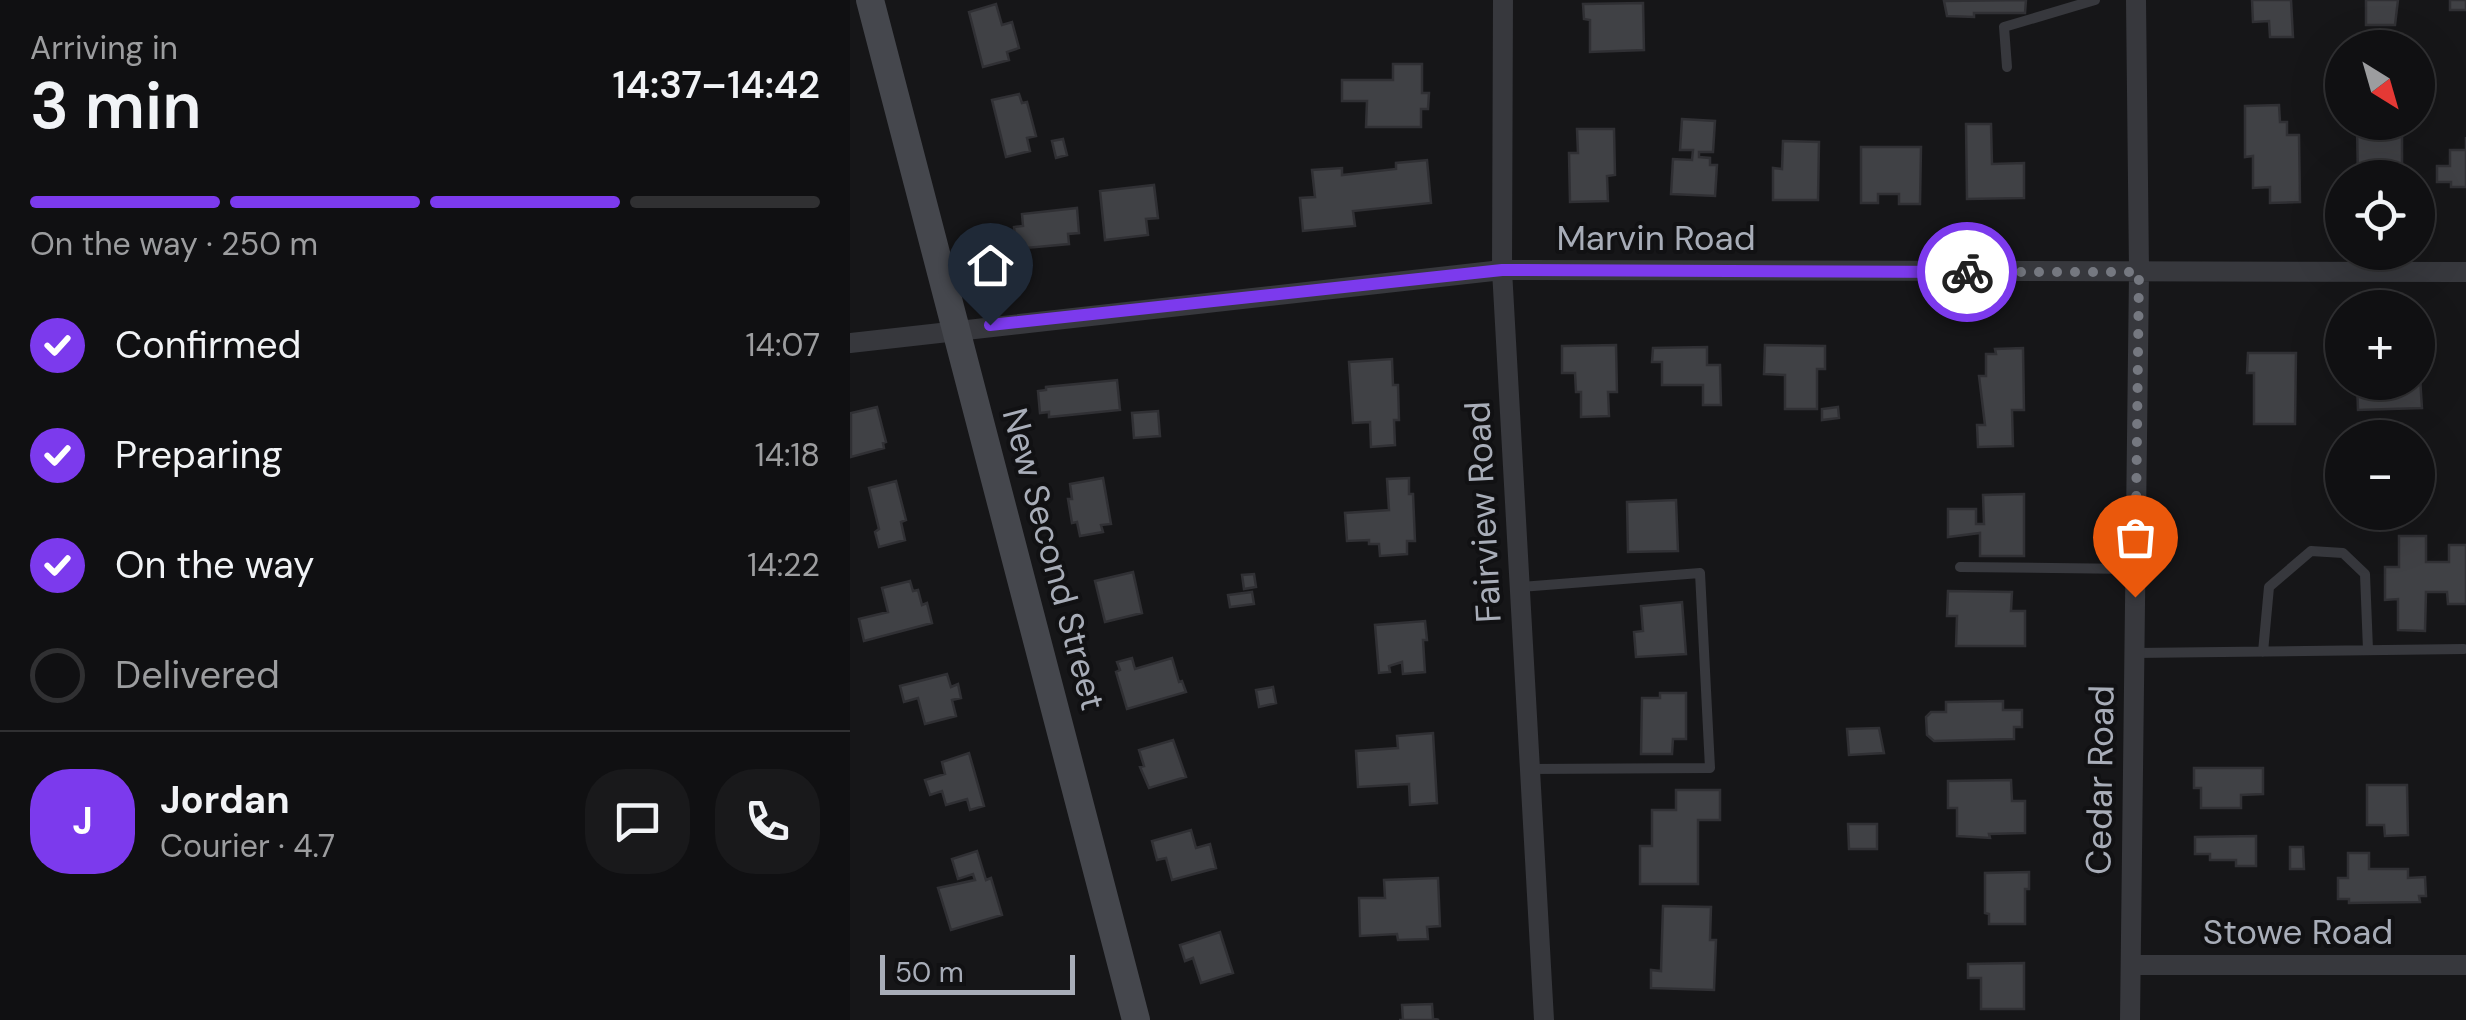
<!DOCTYPE html>
<meta charset="utf-8">
<style>
body{margin:0;font-family:"DM Sans",sans-serif;background:#19191b;color:#f1f3f6;height:100vh;display:flex;flex-direction:column;font-size:38px;white-space:nowrap}
*{box-sizing:border-box;margin:0}
p{font-size:32px;color:#9c9d9f}
.icon{flex:none;width:55px;height:55px;fill:none;stroke:currentColor;stroke-width:2;stroke-linecap:round;stroke-linejoin:round}
.map{position:relative;flex:1;overflow:hidden}
.details{display:flex;flex-direction:column;background:#101012;width:850px}
.details>*{flex:none}
.needle{width:65px;rotate:143deg}
.tools{position:absolute;left:1475px;top:30px;display:grid;gap:20px}
.tools a{display:grid;place-items:center;width:110px;height:110px;border-radius:50%;background:#101012;box-shadow:0 10px 40px #0002,0 0 0 2px #303032;font-size:50px}
.scale{position:absolute;left:30px;bottom:25px;width:195px;box-sizing:border-box;padding-left:10px;border:5px solid #a8adb8;border-top:0;font-size:28px;line-height:35px;white-space:nowrap;color:#a8adb8;-webkit-text-stroke:8px #111113;paint-order:stroke}
.pin{position:absolute;display:grid;place-items:center;width:85px;height:85px;color:#fff;margin:-102px -42px;border-radius:50% 50% 50% 0;rotate:-45deg;box-shadow:0 0 10px #0007}
.pin .icon{rotate:45deg}
.courier{position:absolute;display:grid;place-items:center;width:100px;height:100px;margin:-50px;border:8px solid #7c3aed;border-radius:50%;background:#fff;color:#222;box-shadow:0 2px 12px #0007}
.headline em{font-style:normal;font-weight:600}
.headline div{display:flex;flex-direction:column-reverse}
.headline{display:flex;align-items:center;justify-content:space-between;height:170px;padding:0 30px}
h1{font-size:65px;font-weight:600;line-height:75px}
.bar{display:grid;grid-template-columns:repeat(4,1fr);gap:15px 10px;align-content:center;height:120px;padding:0 30px}
.bar i{height:12px;border-radius:8px;background:#303032}
.bar .on{background:#7c3aed}
.bar p{grid-column:span 4}
.line{display:flex;align-items:center;gap:25px;padding:0 30px;border-top:2px solid #303032}
.line div{flex:1}
.round{display:grid;place-items:center;flex:none;width:105px;height:105px;border-radius:40px;background:#19191b}
ol{padding:0 30px;list-style:none}
li{display:flex;align-items:center;gap:30px;height:110px}
li p{margin-inline-start:auto}
li .icon{padding:10px;border-radius:50%;background:#7c3aed;color:#fff;stroke-width:4}
li:last-child{color:#9c9d9f}
li i{width:55px;height:55px;border:5px solid #303032;border-radius:50%}
main{display:flex;flex:1;min-height:0}
.map>svg:first-child{display:block}
.building{fill:#404145;stroke:#303034;stroke-width:2.5}
.lines{fill:none;stroke-linecap:round;stroke-linejoin:round}
.lane{stroke:#37383d;stroke-width:10}
.street{stroke:#37383d;stroke-width:20}
.secondary{stroke:#45474d;stroke-width:28}
.done{stroke:#757880;stroke-width:10;stroke-dasharray:0 18}
.route{stroke:#7c3aed;stroke-width:12}
.labels{text-anchor:middle;stroke-width:8;stroke-linejoin:round;paint-order:stroke}
.street-label{font-size:35px;fill:#a8adb8;stroke:#111113}
</style>
<main>
<section class="details">
<div class="headline"><div><h1>3 min</h1><p>Arriving in</p></div><em>14:37–14:42</em></div>
<div class="bar"><i class="on"></i><i class="on"></i><i class="on"></i><i></i><p>On the way · 250 m</p></div>
<ol>
<li><svg class="icon" aria-label="check" viewBox="0 0 24 24"><path d="M5 12l5 5 9-10"/></svg>Confirmed<p>14:07</p></li>
<li><svg class="icon" aria-label="check" viewBox="0 0 24 24"><path d="M5 12l5 5 9-10"/></svg>Preparing<p>14:18</p></li>
<li><svg class="icon" aria-label="check" viewBox="0 0 24 24"><path d="M5 12l5 5 9-10"/></svg>On the way<p>14:22</p></li>
<li><i></i>Delivered</li>
</ol>
<div class="line" style="height:180px"><b class="round" style="background:#7c3aed;color:#fff">J</b><div><b>Jordan</b><p>Courier · 4.7</p></div><a class="round"><svg class="icon" aria-label="chat" viewBox="0 0 24 24"><path d="M4 5h16v11H9l-5 4z"/></svg></a><a class="round"><svg class="icon" aria-label="phone" viewBox="0 0 24 24"><path d="M5 4h4l2 5-3 2q2 4 5 5l2-3 5 2v4C11 20 4 13 5 4z"/></svg></a></div>
</section>
<div class="map">
<svg width="1616" height="1020" viewBox="0 0 1616 1020">
<rect width="100%" height="100%" fill="#161618"/>
<path class="building" d="M1176,0L1175,13H1124V17L1097,16L1094,1Z
M1402,0H1441L1443,37H1420L1419,21L1403,22Z
M1516,0H1548L1545,25H1516Z
M1600,0H1616V10H1600Z
M793,3L794,50L740,52V20L734,19L733,4Z
M146,4L152,25L162,22L169,48L157,52L159,60L133,67L119,12Z
M543,64H572V93H579L578,109H571V127H516L517,101H492V80H543Z
M169,94L172,103L177,102L186,136L177,138L180,151L156,157L142,100Z
M1429,105L1430,122H1437V135H1449L1450,202L1420,203V187L1403,188V156L1395,157V106Z
M832,119L865,121L863,152H849V157L860,158V165H867L865,196L821,194L823,159L842,160L843,150H830Z
M1116,124H1141L1142,164L1174,163V198L1117,199Z
M1507,127H1533V135H1552V178H1508Z
M727,129H764L765,175L757,176L758,201L720,202L719,153H728Z
M1616,137V187H1601V182H1587V166H1600V150H1616Z
M213,139L217,155L206,158L202,141Z
M933,141L969,142L968,200H923V168L932,169Z
M1011,147H1071L1070,204H1049V194H1028V203H1011Z
M577,160L581,203L503,211L505,226L453,231L450,198L465,197L462,170L492,168V175L546,169V163Z
M304,185L308,218L296,219L298,235L255,240L250,191Z
M227,208L229,233L218,234L219,244L176,248L175,245L166,246L164,227L173,226L172,214Z
M766,345L767,392H758L759,416L731,417V392H726L725,373H712V346Z
M915,345L975,346V369H967V409H935V375L914,374Z
M857,347V365H870L871,405H853V385H812V362H802L803,348Z
M1568,347L1572,408L1508,410L1507,382H1568Z
M1173,348L1174,410H1162L1163,446L1128,447L1127,425H1135L1129,376H1136V354H1146L1145,349Z
M1398,353H1446L1445,424H1404V373H1397Z
M542,359L543,385H548L549,420H544L545,445L521,447L520,422L503,423L499,362Z
M267,380L270,410L199,417V412L190,413L188,391L196,390V387Z
M27,407L36,442L33,443L34,448L1,457V413Z
M988,407L989,418L972,420V409Z
M308,411L310,436L284,438L282,413Z
M253,478L261,524L251,525L253,532L230,536L227,522L222,523L218,499H222L220,484Z
M559,478V494H563L565,541H557V554L530,556L529,544H519V540L497,541L495,513L539,510L537,479Z
M46,481L56,520L51,522L55,540L29,547L25,532L29,529L19,488Z
M1174,494V556H1130V533L1098,537V509H1126V524H1134L1133,495Z
M826,500L828,551L778,552L777,502Z
M1549,536H1576V562H1599V545H1616V604H1598L1597,592H1576L1575,631L1548,630V599L1535,600V567H1549Z
M283,572L292,613L255,622L245,581Z
M404,574L406,587L394,589L392,575Z
M60,581L63,591L68,590L72,605L77,603L82,623L14,641L9,619L38,612L32,588Z
M1098,591L1162,592L1161,611H1175V646H1106L1107,616H1097Z
M402,592L404,604L380,607L378,595Z
M832,602L836,654L786,657L784,632L793,631L791,606Z
M575,621L577,640H573L575,672L553,674L552,662L539,666L540,672L529,673L525,625Z
M282,658L285,669L322,658L329,682L332,681L336,692L277,709L266,672L270,670L267,662Z
M97,674L101,687L108,684L111,698L102,700L106,716L75,724L68,698L54,702L50,686Z
M423,687L426,703L409,707L406,690Z
M810,693H836V739H823L822,754H791L792,698H810Z
M1153,701V710H1172V727H1164V739L1084,741L1077,735L1076,717L1081,712H1096V702Z
M1029,728L1034,753L999,755L997,729Z
M583,733L587,803L560,805L559,784L508,787L506,751L548,748L547,736Z
M323,740L336,777L299,788L290,767L294,766L289,750Z
M119,753L134,806L120,810L117,799L96,805L92,791L80,795L75,780L95,774L92,762Z
M1344,768H1413V794L1391,795V808H1351V788H1344Z
M1161,780L1162,801H1175V833L1139,834L1140,838L1107,836V808H1098V781Z
M1517,785H1557L1558,835L1535,836L1534,825H1517Z
M826,790H870V820H848V884H790V846H802V810H826Z
M998,824H1027V849H999Z
M341,830L346,848L360,844L366,868L322,880L316,858L307,860L302,841Z
M1406,836V866H1386V860H1360V854H1345V837Z
M1440,847H1453L1454,869H1440Z
M127,851L136,880L141,878L152,915L101,930L88,888L125,880L123,874L108,879L102,859Z
M1498,853H1519V869H1558V878L1575,877L1576,896H1569L1570,902L1499,903V899H1488V878H1498Z
M1179,872V889H1175V924H1139V914L1135,913V873Z
M588,878L590,926L577,927L578,939L548,940L547,934L510,936L509,898H535L534,880Z
M813,906L861,907L860,940H866L864,990L801,988V970L811,971Z
M370,932L383,973L351,983L343,958L335,961L330,945Z
M1174,963V1009H1131V978H1118V964Z
M582,1004L583,1018L589,1020H549H553L552,1005Z"/>
<g class="lines">
<path class="lane" d="M1157,67L1154,27L1245,0
M1110,567L1285,569
M670,587L850,573L860,768L680,769
M1413,652L1419,587L1461,551L1493,553L1515,574L1518,650
M1285,653L1614,649"/>
<path class="street" d="M653,0L652,270L694,1020
M0,343L652,270L1616,272
M1281,965H1616
M1280,1020L1289,272L1286,0"/>
<path class="secondary" d="M20,0L286,1020"/>
</g>
<g class="lines">
<path class="done" d="M1117,272H1289L1285,597"/>
<path class="route" d="M140,325L652,270L1117,272"/>
</g>
<g class="labels">
<g class="street-label">
<text x="806" y="250">Marvin Road</text>
<text transform="translate(633 512) rotate(-93)" y="12">Fairview Road</text>
<text transform="translate(204 559) rotate(75)" y="12">New Second Street</text>
<text transform="translate(1250 780) rotate(-89)" y="12">Cedar Road</text>
<text x="1448" y="944">Stowe Road</text>
</g>
</g>
</svg>
<div class="tools">
<a><svg class="needle" viewBox="-14 -14 28 28"><path d="M0-13l5 13h-10z" fill="#e53935"/><path d="M0 13l5-13h-10z" fill="#9c9d9f"/></svg></a>
<a><svg class="icon" aria-label="locate" viewBox="0 0 24 24"><circle cx="12" cy="12" r="6"/><path d="M12 2v4M12 18v4M2 12h4M18 12h4"/></svg></a>
<a>+</a>
<a>−</a>
</div>
<div class="scale">50 m</div>
<div class="pin" style="left:1285px;top:597px;background:#ea580c"><svg class="icon" aria-label="bag" viewBox="0 0 24 24"><path d="M5 8h14l-1 12H6zM9 8a3 3 0 0 1 6 0"/></svg></div>
<div class="pin" style="left:140px;top:325px;background:#1f2937"><svg class="icon" aria-label="home" viewBox="0 0 24 24"><path d="M3 11l9-7 9 7M6 9v11h12V9"/></svg></div>
<div class="courier" style="left:1117px;top:272px"><svg class="icon" aria-label="bike" viewBox="0 0 24 24"><circle cx="6" cy="16" r="4"/><circle cx="18" cy="16" r="4"/><path d="M6 16l4-8h5l3 8M10 8l3 8H6M13 5h3"/></svg></div>
</div>
</main>
